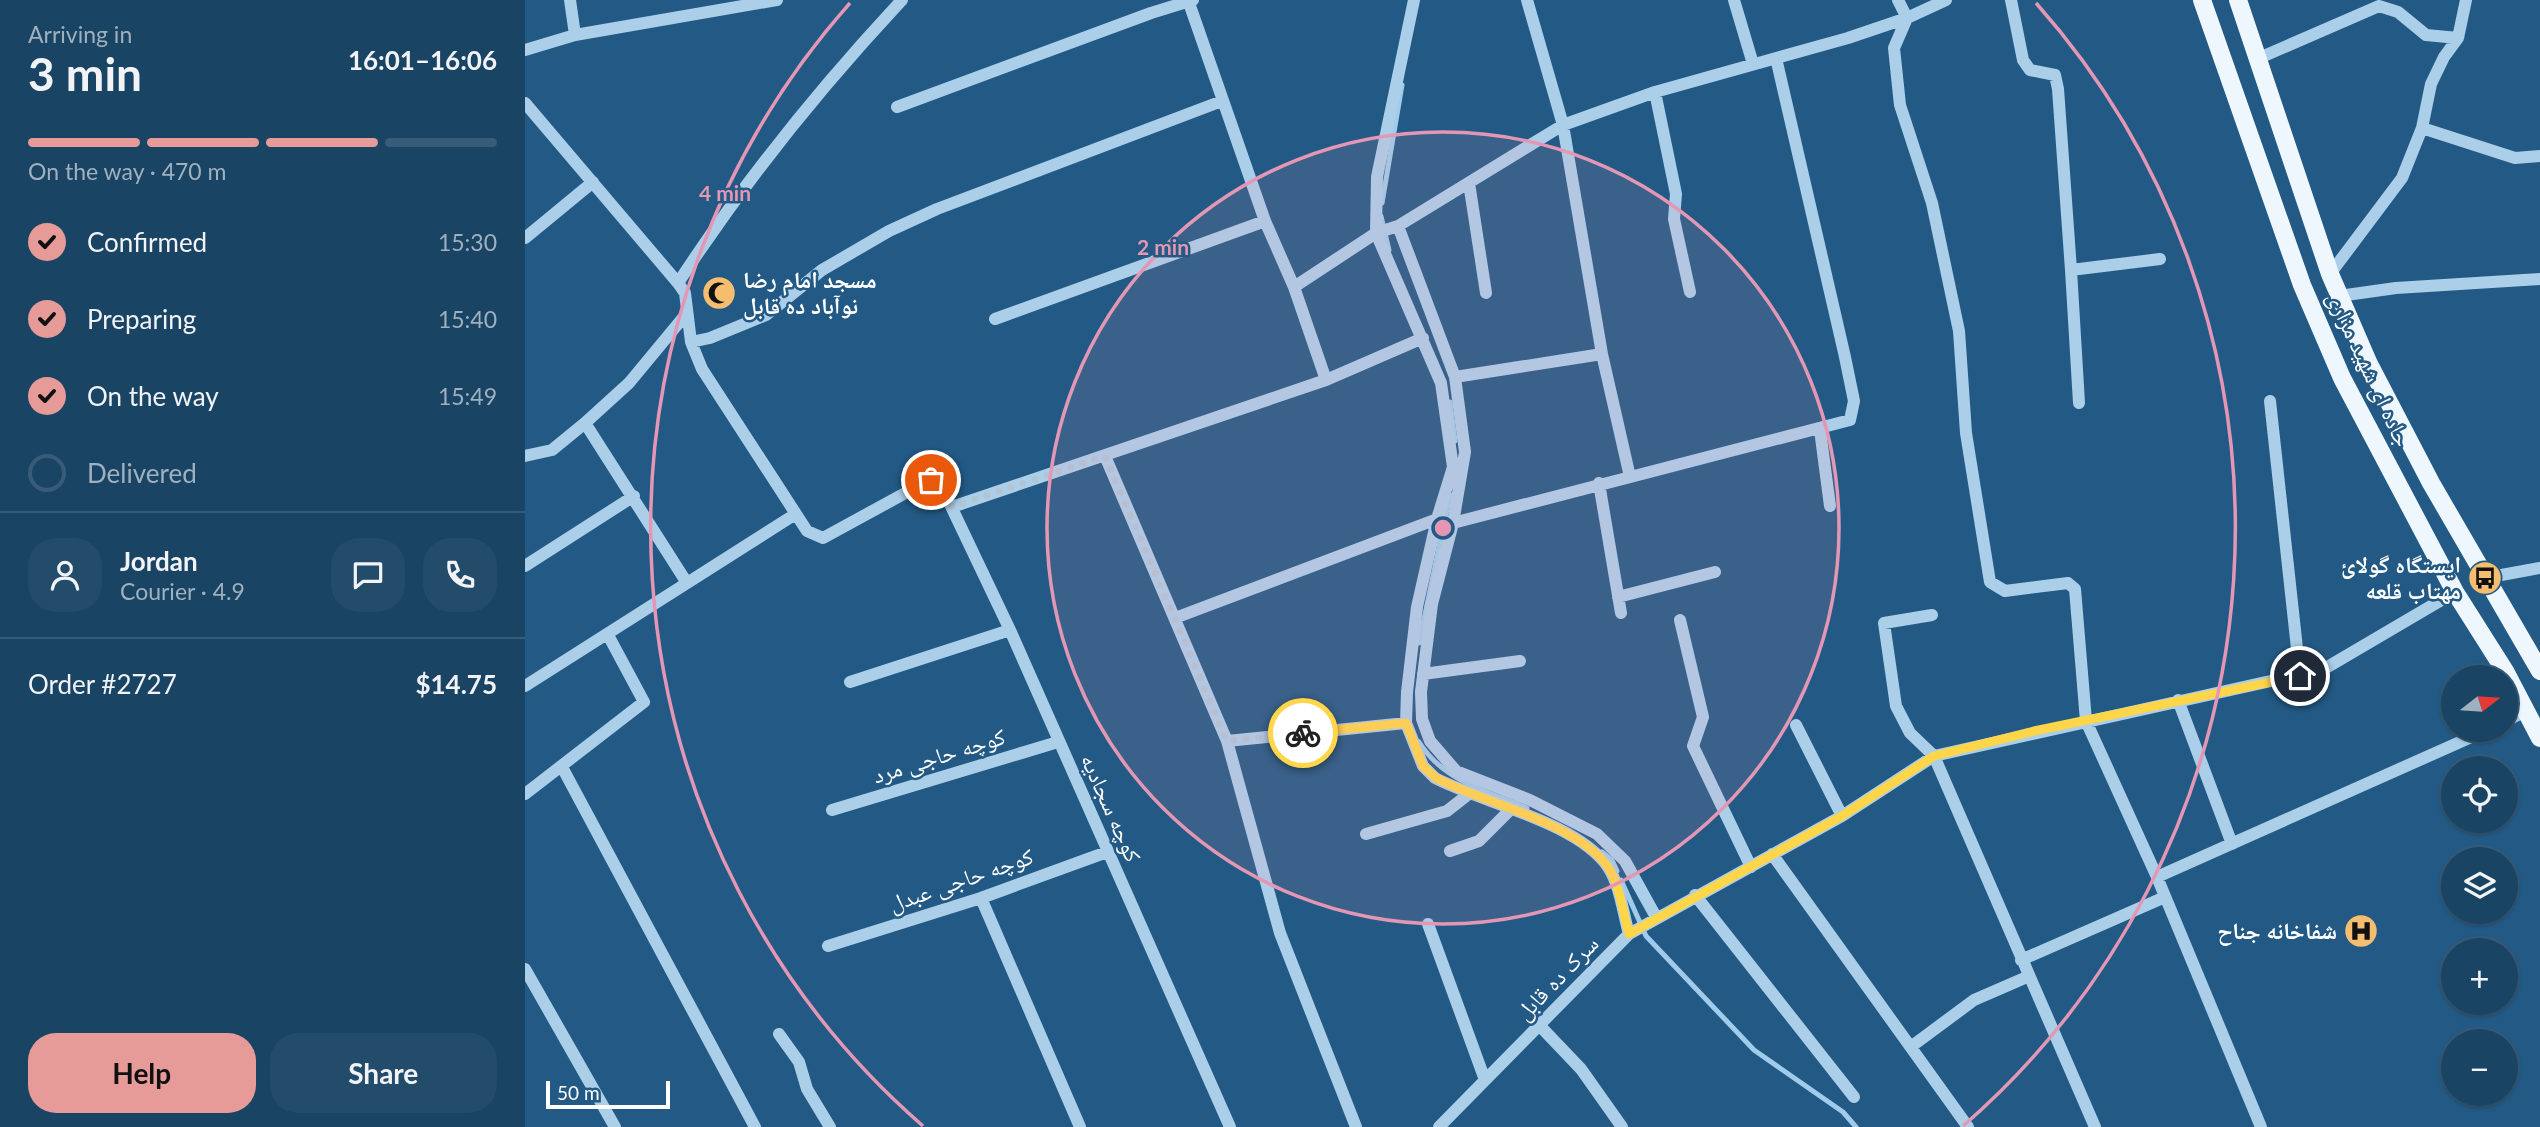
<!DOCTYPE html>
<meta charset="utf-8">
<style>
body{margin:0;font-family:Lato,"Noto Naskh Arabic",sans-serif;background:#234b6a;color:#f1f3f6;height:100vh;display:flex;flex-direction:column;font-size:26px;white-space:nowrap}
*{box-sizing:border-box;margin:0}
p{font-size:23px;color:#9fb0bf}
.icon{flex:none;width:38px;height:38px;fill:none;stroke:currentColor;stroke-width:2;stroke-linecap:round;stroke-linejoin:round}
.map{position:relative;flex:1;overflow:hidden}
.details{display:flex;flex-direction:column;background:#1a4464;width:525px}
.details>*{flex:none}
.needle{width:46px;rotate:73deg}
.controls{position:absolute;left:1916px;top:665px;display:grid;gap:14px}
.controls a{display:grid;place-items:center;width:77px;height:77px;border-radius:50%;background:#1a4464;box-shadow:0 2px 5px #0004,0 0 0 2px #385c78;font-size:35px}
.scale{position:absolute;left:21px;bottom:18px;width:124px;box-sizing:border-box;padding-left:7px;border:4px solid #fff;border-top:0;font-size:19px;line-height:24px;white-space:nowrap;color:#fff;-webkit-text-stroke:5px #235a85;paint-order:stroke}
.pin{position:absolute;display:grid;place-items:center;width:60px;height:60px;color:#fff;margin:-30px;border:4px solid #fff;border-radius:50%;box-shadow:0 2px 7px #0007}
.courier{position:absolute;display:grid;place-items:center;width:70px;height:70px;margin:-35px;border:5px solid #ffd54a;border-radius:50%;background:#fff;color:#222;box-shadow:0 2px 9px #0007}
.head em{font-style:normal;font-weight:700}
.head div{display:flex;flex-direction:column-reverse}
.head{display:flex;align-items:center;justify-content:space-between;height:119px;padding:0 28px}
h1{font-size:46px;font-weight:700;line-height:52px}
.bar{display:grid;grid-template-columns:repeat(4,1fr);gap:10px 7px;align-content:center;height:84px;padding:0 28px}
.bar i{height:9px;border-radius:5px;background:#385c78}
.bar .current{background:#e69b98}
.bar p{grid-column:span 4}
.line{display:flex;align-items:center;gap:18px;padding:0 28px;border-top:2px solid #385c78}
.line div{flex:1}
.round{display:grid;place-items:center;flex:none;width:74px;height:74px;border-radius:28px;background:#234b6a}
ol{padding:0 28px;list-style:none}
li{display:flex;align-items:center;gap:21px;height:77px}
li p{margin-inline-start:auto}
li .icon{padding:7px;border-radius:50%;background:#e69b98;color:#111;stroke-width:4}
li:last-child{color:#9fb0bf}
li i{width:38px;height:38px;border:4px solid #385c78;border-radius:50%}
.button{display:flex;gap:14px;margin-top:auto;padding:14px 28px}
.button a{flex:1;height:80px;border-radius:28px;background:#e69b98;color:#111;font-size:28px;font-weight:700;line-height:80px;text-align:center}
.button a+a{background:#234b6a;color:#f1f3f6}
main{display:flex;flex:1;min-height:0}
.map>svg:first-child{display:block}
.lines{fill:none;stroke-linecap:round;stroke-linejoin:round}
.stream{stroke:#a0cbea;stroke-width:5}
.minor{stroke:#accfe9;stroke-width:12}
.major{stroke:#eff7fe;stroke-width:18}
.done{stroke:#b2c5d4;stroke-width:7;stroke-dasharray:0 12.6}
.route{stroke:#ffd54a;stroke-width:9}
.ring{fill:none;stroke:#e497b5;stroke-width:3.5}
.labels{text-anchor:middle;stroke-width:5;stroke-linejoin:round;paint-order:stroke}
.poi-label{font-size:23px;font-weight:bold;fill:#fff;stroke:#235a85;text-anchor:end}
.street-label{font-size:23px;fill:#fff;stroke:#235a85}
.centre{fill:#e497b5;stroke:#235a85;stroke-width:3.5}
.ring-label{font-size:21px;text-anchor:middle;font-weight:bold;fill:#e497b5;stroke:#235a85;stroke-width:5;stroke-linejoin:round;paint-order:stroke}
</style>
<main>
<section class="details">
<div class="head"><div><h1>3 min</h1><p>Arriving in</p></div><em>16:01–16:06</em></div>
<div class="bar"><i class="current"></i><i class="current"></i><i class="current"></i><i></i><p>On the way · 470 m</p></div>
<ol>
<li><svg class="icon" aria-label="check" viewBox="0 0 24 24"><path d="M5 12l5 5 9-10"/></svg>Confirmed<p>15:30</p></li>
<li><svg class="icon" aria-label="check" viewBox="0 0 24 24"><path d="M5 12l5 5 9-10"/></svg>Preparing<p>15:40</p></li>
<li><svg class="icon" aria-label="check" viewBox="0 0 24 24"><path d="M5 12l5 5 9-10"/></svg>On the way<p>15:49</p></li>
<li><i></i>Delivered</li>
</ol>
<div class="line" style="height:126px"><a class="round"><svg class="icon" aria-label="person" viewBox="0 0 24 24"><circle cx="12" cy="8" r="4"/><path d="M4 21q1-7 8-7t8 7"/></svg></a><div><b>Jordan</b><p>Courier · 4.9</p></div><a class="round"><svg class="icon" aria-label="chat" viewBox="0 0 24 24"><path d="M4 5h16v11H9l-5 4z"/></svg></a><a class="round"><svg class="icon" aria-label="phone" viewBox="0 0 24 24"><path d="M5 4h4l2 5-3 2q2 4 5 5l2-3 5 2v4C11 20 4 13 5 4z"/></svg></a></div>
<div class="line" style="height:91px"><div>Order #2727</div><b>$14.75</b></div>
<div class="button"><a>Help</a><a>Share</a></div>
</section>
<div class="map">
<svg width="2015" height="1127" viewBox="0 0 2015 1127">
<rect width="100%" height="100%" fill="#235a85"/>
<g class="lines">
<path class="stream" d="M857,203L877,85
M856,216L864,250
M925,402L930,441
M894,643L925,495
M894,742C918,781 962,791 1002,808
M1077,852L1087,860L1092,871
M1096,880L1121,936L1229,1050L1318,1112L1331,1127"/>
<path class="minor" d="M45,0L50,35
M663,0L740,221L769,287L801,380
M889,0L852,177L851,233L916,383L928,467L912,519L892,607L882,692L881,723L898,766L910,778C958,803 1052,822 1083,867C1095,885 1098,913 1104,934
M1002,0L1038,125L1077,354L1105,477
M1209,0L1228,64
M1373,0L1382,18L1369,48L1375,105L1407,203L1434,331L1441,433L1465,582L1480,591L1543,583L1550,589L1561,721L1632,877L1736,1127
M1486,0L1498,60L1505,70L1530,75L1533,89L1546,270L1635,259
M0,50L50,35L252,0
M1732,59L1854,6L1873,12L1901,35L1933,38
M1130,92L1151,194L1149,219L1165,292
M0,103L153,283L160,293L166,342L177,369L282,531L298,538L406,479L414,481L485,630L705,1127
M372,107L626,13L668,0
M1897,128L1990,158L2015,156
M944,183L961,293
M873,226L930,377L940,452L928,523L907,604L896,692L897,719L905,741L931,771L1005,800L1072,834L1100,861L1131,917
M0,238L68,182
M1546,270L1554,403
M1805,274L1877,178L1897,128L1906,84L1919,57L1933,38L1941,0
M153,283C221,179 293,90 377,0
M769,287L851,233L873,226L1038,125L1130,92L1323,38L1382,18L1421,0
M1814,296L1871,288L2015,279
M470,319L740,221
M166,342L185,338L241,315L297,270L364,231L412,209L697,101
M930,377L1077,354
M1745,401L1775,676
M60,423L162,583
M1295,430L1305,506
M0,456L27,450L60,423L104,383L162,313
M580,456L702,741L755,933L831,1127
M1074,483L1096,613
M427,507L801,380L898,338
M928,523L1325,420L1329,401L1320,357L1251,58
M0,566L109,496
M1960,578L2015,568
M1093,597L1190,572
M1407,615L1359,623L1371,706L1385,733L1409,756L1570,1127
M650,618L912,519
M1155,620L1178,717L1168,746L1226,867
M898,674L995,661
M325,682L485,630
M0,686L269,515
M1653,700L1707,844
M1981,721L2001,711
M1271,725L1317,816
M702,741L881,723
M37,767L230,1127
M0,794L119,702L83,635
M307,810L533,742
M841,834L922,811L945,793
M925,851L954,841L986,809
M1247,854L1443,1127
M1632,877L1962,730
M1170,895L1329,1097
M456,898L555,1127
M903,924L960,1080
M303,946L456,898L582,852
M1496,960L1640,897
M0,969L90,1127
M1015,1026L1056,1069L1097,1127
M254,1034L274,1062L282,1089L305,1127
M1387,1046L1449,1000L1502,977
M914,1127L1104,934L1317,816L1409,756L1799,669L1930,592"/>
<path class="major" d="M1677,0L1777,285L1817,378L1930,592L1980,671L2015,738
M1713,0L1805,274L1844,364L1906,483L2015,671"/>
</g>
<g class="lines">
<path class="done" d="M406,480L411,478L414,481L427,507L580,456L702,741L778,733"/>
<path class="route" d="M778,733L881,723L898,766L911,778C958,803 1051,822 1083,867C1095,885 1098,913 1104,934L1317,816L1409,756L1509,731L1775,676"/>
</g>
<circle cx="918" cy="528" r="396" fill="#e497b5" fill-opacity=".12"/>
<g class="ring">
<circle cx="918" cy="528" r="396"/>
<path d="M398 1126A792 792 0 0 1 325 3M1511 3A792 792 0 0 1 1438 1126"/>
</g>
<defs>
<g id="mosque-disc" transform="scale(1.75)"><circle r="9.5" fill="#f4bd6f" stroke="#235a85"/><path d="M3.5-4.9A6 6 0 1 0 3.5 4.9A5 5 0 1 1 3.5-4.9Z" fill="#111"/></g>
<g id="bus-disc" transform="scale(1.75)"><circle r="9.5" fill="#f4bd6f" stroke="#235a85"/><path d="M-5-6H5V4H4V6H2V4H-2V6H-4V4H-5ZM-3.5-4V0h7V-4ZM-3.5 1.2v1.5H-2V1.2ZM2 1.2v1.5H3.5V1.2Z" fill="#111"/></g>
<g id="hospital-disc" transform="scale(1.75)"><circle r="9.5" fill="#f4bd6f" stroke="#235a85"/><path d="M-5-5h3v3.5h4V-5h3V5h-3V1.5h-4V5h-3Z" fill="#111"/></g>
</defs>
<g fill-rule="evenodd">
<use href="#mosque-disc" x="194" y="293"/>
<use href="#bus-disc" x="1960" y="578"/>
<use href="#hospital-disc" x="1836" y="931"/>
</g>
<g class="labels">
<g class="poi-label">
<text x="218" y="288" text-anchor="start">مسجد امام رضا<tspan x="218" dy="26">نوآباد ده قابل</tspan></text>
<text x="1936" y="573">ایستگاه گولائ<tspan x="1936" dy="26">مهتاب قلعه</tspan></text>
<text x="1812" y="939">شفاخانه جناح</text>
</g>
<g class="street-label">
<text transform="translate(1844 369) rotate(65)" y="8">جاده ای شهید مزاری</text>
<text transform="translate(414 756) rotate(-17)" y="8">کوچه حاجی مرد</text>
<text transform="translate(586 808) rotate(66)" y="8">کوچه سجادیه</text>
<text transform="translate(436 880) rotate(-19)" y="8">کوچه حاجی عبدل</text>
<text transform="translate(1032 978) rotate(-46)" y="8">سرک ده قابل</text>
</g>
</g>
<circle cx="918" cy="528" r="10" class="centre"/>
<g class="ring-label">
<text x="200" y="201">4 min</text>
<text x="638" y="255">2 min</text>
</g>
</svg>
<div class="controls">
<a><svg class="needle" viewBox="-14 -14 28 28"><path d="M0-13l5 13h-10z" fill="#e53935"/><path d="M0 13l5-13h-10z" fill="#9fb0bf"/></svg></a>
<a><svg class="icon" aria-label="locate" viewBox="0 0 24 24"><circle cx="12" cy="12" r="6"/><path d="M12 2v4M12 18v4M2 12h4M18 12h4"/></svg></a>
<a><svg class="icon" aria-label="layers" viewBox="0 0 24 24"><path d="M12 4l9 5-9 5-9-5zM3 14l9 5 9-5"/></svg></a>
<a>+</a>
<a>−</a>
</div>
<div class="scale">50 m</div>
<div class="pin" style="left:406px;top:480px;background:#ea580c"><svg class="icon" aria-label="bag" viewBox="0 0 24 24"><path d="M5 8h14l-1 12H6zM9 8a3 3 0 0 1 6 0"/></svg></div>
<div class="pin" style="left:1775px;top:676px;background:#1f2937"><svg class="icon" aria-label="home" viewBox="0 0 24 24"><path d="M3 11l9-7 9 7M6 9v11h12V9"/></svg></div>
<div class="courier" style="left:778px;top:733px"><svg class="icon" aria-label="bike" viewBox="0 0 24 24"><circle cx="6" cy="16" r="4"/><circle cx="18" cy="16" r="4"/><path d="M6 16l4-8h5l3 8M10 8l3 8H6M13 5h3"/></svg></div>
</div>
</main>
